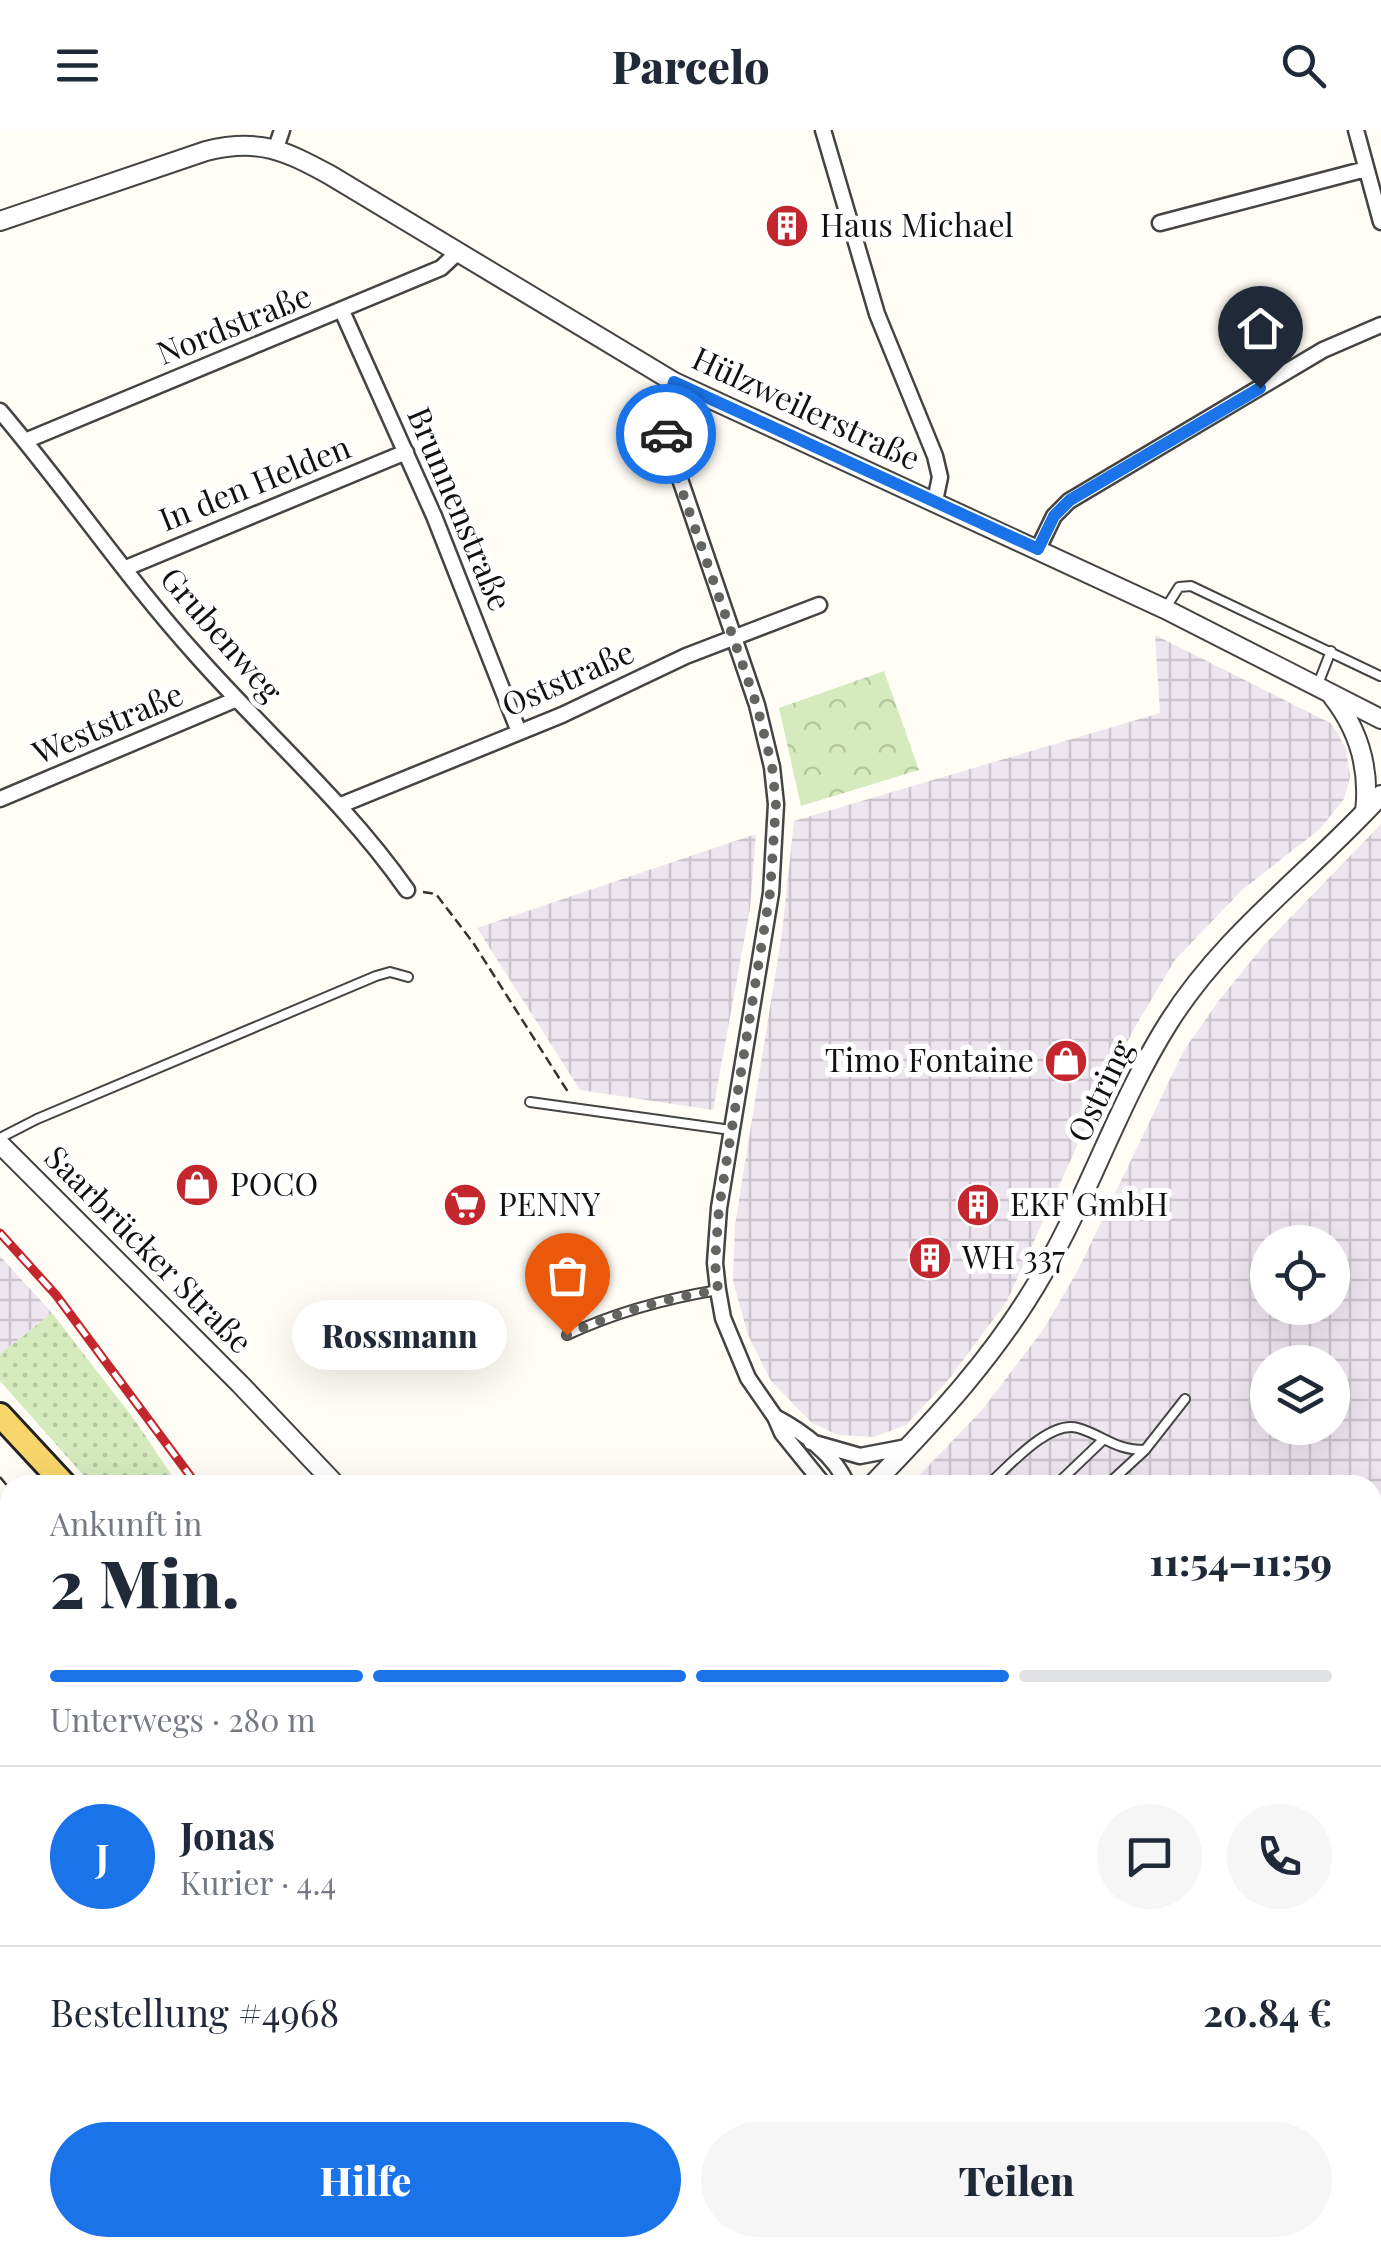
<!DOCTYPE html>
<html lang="de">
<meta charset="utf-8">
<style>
body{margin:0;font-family:"Playfair Display",serif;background:#f6f6f7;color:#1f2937;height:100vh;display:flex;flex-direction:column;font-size:38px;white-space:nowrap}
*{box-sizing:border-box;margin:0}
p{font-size:32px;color:#747a83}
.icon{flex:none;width:55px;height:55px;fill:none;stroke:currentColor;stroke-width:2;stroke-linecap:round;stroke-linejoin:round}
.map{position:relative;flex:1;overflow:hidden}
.panel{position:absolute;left:0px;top:1345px;width:1382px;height:782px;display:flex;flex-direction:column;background:#fff;border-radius:30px 30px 0 0;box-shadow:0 10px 40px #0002}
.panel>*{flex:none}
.fabs{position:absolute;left:1250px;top:1095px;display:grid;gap:20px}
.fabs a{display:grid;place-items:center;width:100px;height:100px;border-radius:50%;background:#fff;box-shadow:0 10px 40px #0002;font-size:50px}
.pin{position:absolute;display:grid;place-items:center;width:85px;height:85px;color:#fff;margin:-102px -42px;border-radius:50% 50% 50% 0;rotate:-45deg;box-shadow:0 0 10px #0007}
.pin .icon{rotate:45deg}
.courier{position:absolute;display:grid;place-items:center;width:100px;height:100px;margin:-50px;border:8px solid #1a73e8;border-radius:50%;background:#fff;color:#222;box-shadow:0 2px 12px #0007}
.bubble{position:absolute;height:70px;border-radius:35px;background:#fff;box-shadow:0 10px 40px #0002;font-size:32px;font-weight:800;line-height:70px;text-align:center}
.head em{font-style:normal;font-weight:800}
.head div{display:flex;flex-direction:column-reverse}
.head{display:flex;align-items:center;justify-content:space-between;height:170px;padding:0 50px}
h1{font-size:65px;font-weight:800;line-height:75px}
.bar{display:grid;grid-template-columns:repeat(4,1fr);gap:15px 10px;align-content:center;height:120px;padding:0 50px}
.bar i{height:12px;border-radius:8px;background:#e0e1e3}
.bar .current{background:#1a73e8}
.bar p{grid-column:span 4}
.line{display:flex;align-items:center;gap:25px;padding:0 50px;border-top:2px solid #e0e1e3}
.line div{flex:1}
.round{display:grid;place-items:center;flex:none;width:105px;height:105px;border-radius:52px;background:#f6f6f7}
.primary-button{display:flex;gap:20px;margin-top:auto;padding:20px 50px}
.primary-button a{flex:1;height:115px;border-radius:60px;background:#1a73e8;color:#fff;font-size:40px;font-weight:800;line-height:115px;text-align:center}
.primary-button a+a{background:#f6f6f7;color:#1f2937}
header{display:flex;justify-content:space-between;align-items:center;height:130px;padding:0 50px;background:#fff;font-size:45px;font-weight:800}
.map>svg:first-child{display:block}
.industrial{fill:url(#industrial-grid);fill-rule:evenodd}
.farmland{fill:url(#farmland-rules)}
.grass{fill:url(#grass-dots)}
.park{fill:url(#park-crowns)}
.water{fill:url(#water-ripples);stroke:#3f96cf;stroke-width:2.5}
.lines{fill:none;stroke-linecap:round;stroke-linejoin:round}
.service-casing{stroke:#444;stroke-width:12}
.minor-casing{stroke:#444;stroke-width:19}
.tertiary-casing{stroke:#444;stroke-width:22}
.primary-casing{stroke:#222;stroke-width:28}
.path{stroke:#333;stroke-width:2.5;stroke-dasharray:10 5;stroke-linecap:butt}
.service{stroke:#fff;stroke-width:8}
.minor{stroke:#fff;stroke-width:14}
.tertiary{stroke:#fff;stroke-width:18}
.primary{stroke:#f9d66b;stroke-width:22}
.rail-casing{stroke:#c4262e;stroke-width:9}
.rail{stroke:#fff;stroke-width:5;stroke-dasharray:15;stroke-linecap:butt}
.done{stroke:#646461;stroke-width:10;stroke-dasharray:0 18}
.route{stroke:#1a73e8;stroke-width:12}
.labels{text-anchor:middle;stroke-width:10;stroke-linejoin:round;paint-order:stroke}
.poi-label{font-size:32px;fill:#111;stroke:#fff;text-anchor:start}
.street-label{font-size:32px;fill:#111;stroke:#fff}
</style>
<header><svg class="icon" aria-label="menu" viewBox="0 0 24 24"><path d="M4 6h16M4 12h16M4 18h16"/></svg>Parcelo<svg class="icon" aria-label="search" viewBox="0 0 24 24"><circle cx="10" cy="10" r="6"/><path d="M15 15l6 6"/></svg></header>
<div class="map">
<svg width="1381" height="2127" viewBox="0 0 1381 2127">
<defs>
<pattern id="industrial-grid" width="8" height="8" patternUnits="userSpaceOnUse" patternTransform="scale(2.5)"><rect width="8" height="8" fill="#eee6ef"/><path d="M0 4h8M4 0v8" fill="none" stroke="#cbc4cc"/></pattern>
<pattern id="farmland-rules" width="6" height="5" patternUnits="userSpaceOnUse" patternTransform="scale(2.5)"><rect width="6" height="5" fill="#f6f3d4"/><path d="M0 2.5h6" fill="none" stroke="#d2cfb5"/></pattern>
<pattern id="grass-dots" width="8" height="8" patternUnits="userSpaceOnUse" patternTransform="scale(2.5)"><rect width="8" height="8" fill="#d5ebbd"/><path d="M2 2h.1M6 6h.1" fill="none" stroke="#b6c8a1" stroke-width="1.8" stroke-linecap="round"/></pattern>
<pattern id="park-crowns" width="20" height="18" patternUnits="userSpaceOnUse" patternTransform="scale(2.5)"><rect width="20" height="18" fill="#d5ebbd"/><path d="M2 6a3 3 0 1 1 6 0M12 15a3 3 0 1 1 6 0" fill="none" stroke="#b6c8a1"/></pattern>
<pattern id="water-ripples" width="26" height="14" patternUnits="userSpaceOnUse" patternTransform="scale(2.5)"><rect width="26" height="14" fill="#b9e0f7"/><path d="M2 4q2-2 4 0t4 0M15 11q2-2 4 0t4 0" fill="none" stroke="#9ebfd3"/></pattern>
</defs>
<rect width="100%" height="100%" fill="#fffdf5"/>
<path class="industrial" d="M1155,505L1332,594L1346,619L1350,647L1344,669L1320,699L1242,760L1175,830L1135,897L1095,976L1007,1171L949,1249L906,1295L874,1307L838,1305L812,1293L771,1251L748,1205L733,1151L735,1095L782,803L794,691L1160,583Z
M1381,694V2127H634L632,2118H1372V1355H910L981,1281L1043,1200L1078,1140L1184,920L1220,869L1264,815ZM1268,1112H1332V1178H1268ZM1268,1232H1332V1298H1268Z
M756,704L750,778L713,980L580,960L477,798Z
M0,1126L52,1183L0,1224Z"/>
<path class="farmland" d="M0,1698L10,1711V2118H119L120,2127H0Z"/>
<path class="grass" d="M52,1183L137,1293L178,1355H92L0,1251V1224Z
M443,2118H631L633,2127H444Z"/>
<path class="park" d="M884,541L919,640L801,676L779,578Z"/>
<path class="water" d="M0,1383L10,1395V1709L0,1691Z
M171,2118H356L358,2127H173Z"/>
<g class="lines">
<g class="service-casing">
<path id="service" d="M1165,479L1179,457L1191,456L1380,546
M1318,554L1331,521
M530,972L731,1000
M0,1008L37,989L376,846L390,842L408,847
M567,1205C616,1182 664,1169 718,1160
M988,1355C1008,1337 1050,1289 1078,1298C1105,1306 1114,1320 1145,1320L1185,1269
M1056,1355L1103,1310
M1107,1355L1144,1321
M1372,1487L1381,1489
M0,1774L10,1792
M119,2118L120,2127"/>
</g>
<g class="minor-casing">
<path id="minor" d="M823,0L877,184L935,326L940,347L935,371
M1356,0L1381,92
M276,18L282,0
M1160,93L1366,39
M342,181L434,386L519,602
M674,252L666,281L667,311L757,575L772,637L776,674L771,763L719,1078L715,1133L718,1160L723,1188L748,1248L775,1287L782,1303L824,1355
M0,281C68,361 127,449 197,526C267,605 346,673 407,760
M25,311L441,138L458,122
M1038,419L1054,386L1069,371L1323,220L1381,195
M126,438L406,322
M0,669L237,569
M341,675L562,585L686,526L819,475
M775,1287C802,1301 836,1326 847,1355
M811,1312L860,1326L907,1317"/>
</g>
<g class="tertiary-casing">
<path id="tertiary" d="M0,91L206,21C259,8 284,20 330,45L674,252L1165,479L1381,589
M1332,566C1359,600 1370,639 1365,682
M0,1014L240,1254L336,1355
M872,1355C936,1289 997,1224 1043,1143C1090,1062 1119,971 1169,892C1225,803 1311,742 1381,665
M593,2118L595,2127"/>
</g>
<g class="primary-casing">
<path id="primary" d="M0,1285L65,1355
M427,2118L429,2127"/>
</g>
<path class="path" d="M423,762L436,764L474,814L568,962
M0,1347L10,1359
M382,2118L383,2127
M647,2118L649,2127
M716,2118L723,2127"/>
<use href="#service" class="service"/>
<use href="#minor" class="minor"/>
<use href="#tertiary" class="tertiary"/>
<use href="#primary" class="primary"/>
<g class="rail-casing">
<path id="rail" d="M0,1103L56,1165L197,1355
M543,2118L545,2127"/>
</g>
<use href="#rail" class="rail"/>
</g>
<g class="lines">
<path class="done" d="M567,1205C616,1182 664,1169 718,1160L715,1133L719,1078L770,763L776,674L772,636L757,576L672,332L666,304"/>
<path class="route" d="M666,304V281L674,252L1038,419L1054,386L1070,370L1260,258"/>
</g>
<defs>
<g id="building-disc" transform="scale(2.25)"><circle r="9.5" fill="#c4262e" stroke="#fff"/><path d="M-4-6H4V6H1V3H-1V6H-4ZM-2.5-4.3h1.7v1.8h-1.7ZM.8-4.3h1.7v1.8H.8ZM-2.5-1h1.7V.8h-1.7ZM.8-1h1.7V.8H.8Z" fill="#fff"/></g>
<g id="shop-disc" transform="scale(2.25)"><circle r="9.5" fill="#c4262e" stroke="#fff"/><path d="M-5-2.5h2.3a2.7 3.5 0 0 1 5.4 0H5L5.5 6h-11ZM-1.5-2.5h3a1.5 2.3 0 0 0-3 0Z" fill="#fff"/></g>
<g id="supermarket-disc" transform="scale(2.25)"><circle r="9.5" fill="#c4262e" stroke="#fff"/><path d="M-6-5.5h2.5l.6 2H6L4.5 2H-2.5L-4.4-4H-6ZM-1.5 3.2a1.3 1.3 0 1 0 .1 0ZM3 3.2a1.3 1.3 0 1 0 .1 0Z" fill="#fff"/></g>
</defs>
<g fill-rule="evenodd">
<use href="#building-disc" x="787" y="96"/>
<use href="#shop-disc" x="1066" y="931"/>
<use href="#shop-disc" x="197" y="1055"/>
<use href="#supermarket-disc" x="465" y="1075"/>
<use href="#building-disc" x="978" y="1075"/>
<use href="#building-disc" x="930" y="1128"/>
</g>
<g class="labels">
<g class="poi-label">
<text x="820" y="107">Haus Michael</text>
<text x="1034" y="942" text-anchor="end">Timo Fontaine</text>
<text x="230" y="1066">POCO</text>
<text x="498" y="1086">PENNY</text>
<text x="1010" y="1086">EKF GmbH</text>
<text x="962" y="1139">WH 337</text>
</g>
<g class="street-label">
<text transform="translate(234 195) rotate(-22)" y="11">Nordstraße</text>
<text transform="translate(806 279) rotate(25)" y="11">Hülzweilerstraße</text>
<text transform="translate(255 354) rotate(-22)" y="11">In den Helden</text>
<text transform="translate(459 379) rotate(67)" y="11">Brunnenstraße</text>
<text transform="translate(221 505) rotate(49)" y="11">Grubenweg</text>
<text transform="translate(568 549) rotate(-24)" y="11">Oststraße</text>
<text transform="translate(108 594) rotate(-23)" y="11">Weststraße</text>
<text transform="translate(1101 961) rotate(-64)" y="11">Ostring</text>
<text transform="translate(148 1120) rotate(45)" y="11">Saarbrücker Straße</text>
</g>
</g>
</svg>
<div class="fabs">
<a><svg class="icon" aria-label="locate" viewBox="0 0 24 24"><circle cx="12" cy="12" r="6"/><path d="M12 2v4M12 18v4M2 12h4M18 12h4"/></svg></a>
<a><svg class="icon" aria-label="layers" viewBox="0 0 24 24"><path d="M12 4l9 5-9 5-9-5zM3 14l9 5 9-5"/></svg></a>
</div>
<div class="pin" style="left:567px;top:1205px;background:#ea580c"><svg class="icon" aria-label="bag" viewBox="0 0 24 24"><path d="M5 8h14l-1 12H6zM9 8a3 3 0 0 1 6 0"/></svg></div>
<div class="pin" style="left:1260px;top:258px;background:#1f2937"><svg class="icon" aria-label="home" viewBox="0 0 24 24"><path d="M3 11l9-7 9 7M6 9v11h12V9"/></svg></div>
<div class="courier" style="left:666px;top:304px"><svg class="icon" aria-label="car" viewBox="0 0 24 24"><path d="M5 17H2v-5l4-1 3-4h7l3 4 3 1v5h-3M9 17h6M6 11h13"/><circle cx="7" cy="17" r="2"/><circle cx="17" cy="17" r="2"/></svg></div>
<div class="bubble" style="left:292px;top:1170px;width:215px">Rossmann</div>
<section class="panel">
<div class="head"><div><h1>2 Min.</h1><p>Ankunft in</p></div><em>11:54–11:59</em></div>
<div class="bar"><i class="current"></i><i class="current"></i><i class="current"></i><i></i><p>Unterwegs · 280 m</p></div>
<div class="line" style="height:180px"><b class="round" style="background:#1a73e8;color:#fff">J</b><div><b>Jonas</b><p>Kurier · 4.4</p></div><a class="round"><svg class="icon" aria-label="chat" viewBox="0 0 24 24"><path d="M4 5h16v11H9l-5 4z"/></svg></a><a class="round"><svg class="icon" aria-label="phone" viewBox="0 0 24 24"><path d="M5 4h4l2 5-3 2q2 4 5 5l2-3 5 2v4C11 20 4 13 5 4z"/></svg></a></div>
<div class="line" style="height:130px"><div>Bestellung #4968</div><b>20.84 €</b></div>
<div class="primary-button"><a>Hilfe</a><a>Teilen</a></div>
</section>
</div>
